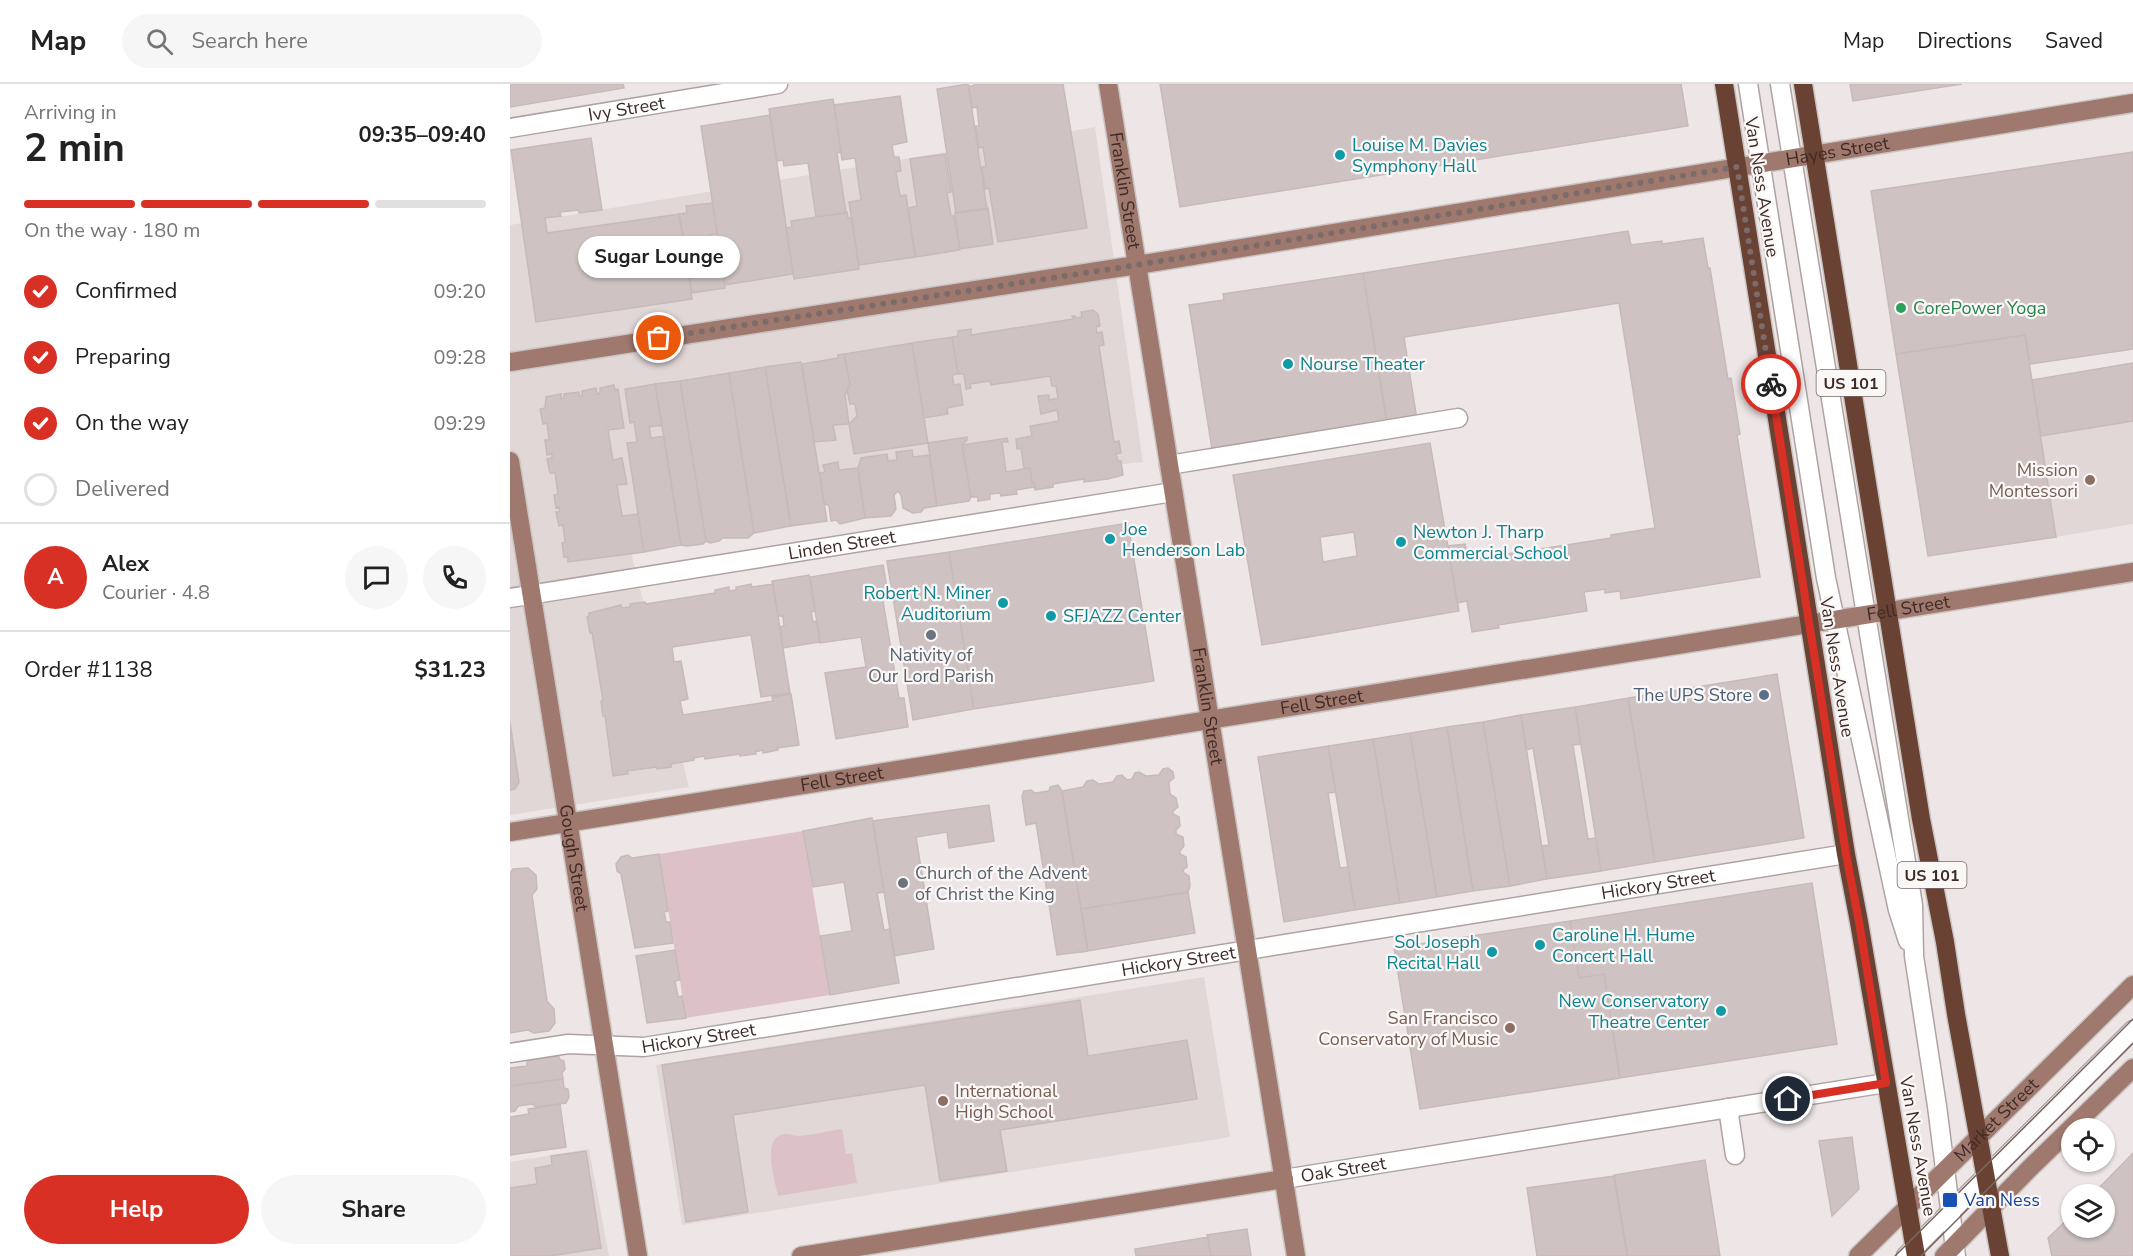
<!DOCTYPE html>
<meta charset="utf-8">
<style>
body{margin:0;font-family:"Nunito Sans",sans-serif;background:#f6f6f6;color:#222;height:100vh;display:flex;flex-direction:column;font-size:22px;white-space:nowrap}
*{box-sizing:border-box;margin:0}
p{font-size:20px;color:#767676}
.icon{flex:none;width:33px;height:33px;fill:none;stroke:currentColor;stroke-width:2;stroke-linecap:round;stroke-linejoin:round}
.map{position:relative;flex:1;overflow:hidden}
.side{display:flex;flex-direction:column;background:#fff;width:510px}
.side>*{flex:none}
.buttons{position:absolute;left:1551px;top:1034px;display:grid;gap:12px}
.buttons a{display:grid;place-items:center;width:54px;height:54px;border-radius:50%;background:#fff;box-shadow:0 2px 4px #0004;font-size:30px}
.pin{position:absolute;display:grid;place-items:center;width:51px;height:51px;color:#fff;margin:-26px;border:3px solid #fff;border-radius:50%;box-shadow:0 2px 6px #0007}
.courier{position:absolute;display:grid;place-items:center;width:60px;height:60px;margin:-30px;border:4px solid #d93025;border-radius:50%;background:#fff;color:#222;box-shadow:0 2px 8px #0007}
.bubble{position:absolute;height:42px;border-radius:21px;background:#fff;box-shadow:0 2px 4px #0004;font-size:20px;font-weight:700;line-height:42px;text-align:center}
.overview em{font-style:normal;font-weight:700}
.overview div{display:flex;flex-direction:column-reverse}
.overview{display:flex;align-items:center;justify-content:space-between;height:102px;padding:0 24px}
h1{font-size:39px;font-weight:700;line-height:45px}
.bar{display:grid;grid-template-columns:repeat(4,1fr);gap:9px 6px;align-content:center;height:72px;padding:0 24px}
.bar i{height:8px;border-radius:4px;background:#e0e0e0}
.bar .on{background:#d93025}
.bar p{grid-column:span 4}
.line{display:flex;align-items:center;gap:15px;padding:0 24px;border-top:2px solid #e0e0e0}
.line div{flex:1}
.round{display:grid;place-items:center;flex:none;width:63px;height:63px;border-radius:32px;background:#f6f6f6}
ol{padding:0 24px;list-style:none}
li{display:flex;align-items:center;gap:18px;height:66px}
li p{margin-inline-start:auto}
li .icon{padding:6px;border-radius:50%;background:#d93025;color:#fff;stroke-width:4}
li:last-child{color:#767676}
li i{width:33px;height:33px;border:3px solid #e0e0e0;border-radius:50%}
.action{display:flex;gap:12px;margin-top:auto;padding:12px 24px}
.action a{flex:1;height:69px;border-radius:36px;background:#d93025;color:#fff;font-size:24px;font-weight:700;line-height:69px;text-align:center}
.action a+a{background:#f6f6f6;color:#222}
header{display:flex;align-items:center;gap:36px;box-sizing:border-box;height:84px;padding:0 30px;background:#fff;border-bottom:2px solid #e0e0e0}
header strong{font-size:28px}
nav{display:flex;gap:33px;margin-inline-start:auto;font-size:21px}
.search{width:420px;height:54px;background:#f6f6f6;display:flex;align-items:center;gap:15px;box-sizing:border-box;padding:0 21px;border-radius:33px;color:#767676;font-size:22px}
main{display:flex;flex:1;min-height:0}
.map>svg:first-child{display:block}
.built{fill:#e2d7d7}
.green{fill:#ddc1c9}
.building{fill:#cec3c2;stroke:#c7bab9;stroke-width:1.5;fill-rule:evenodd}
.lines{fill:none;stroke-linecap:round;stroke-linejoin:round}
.minor-casing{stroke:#afa3a1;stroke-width:21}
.major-casing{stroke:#c9c4c2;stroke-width:21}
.highway-casing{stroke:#c9c4c2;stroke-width:21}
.minor{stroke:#fff;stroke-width:18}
.major{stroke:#9f786e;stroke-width:18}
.highway{stroke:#694234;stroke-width:18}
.tram{stroke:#7a6661;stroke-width:1.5}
.done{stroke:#7c6c69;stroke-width:6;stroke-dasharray:0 10.8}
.route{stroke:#d93025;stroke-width:8}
.culture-dot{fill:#0f9aa8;stroke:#faf7f7;stroke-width:2}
.leisure-dot{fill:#2e9e5b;stroke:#faf7f7;stroke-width:2}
.education-dot{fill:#8d6e63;stroke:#faf7f7;stroke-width:2}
.worship-dot{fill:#6b7280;stroke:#faf7f7;stroke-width:2}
.service-dot{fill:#5c6f8a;stroke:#faf7f7;stroke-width:2}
.transit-dot{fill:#1a4fb4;stroke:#faf7f7;stroke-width:2}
.labels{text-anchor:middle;stroke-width:4.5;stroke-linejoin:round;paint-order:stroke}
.shield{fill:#faf7f7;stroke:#776865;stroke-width:1.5}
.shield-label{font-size:16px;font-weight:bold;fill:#3f2b26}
.street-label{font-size:18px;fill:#3f2b26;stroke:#faf7f7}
.culture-label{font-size:18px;fill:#0d838f;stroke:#faf7f7;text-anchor:start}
.leisure-label{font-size:18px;fill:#27864d;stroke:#faf7f7;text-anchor:start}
.education-label{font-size:18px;fill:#785e54;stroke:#faf7f7;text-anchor:end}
.worship-label{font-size:18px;fill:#5b616d;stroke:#faf7f7}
.service-label{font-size:18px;fill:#4e5e75;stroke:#faf7f7;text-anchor:end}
.transit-label{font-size:18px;fill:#164399;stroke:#faf7f7;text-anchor:start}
</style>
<header>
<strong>Map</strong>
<div class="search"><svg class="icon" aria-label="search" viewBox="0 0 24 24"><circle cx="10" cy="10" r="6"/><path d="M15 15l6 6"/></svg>Search here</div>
<nav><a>Map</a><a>Directions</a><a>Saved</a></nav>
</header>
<main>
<section class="side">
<div class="overview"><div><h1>2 min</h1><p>Arriving in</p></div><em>09:35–09:40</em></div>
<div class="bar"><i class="on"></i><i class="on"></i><i class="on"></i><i></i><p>On the way · 180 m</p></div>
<ol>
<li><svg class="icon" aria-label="check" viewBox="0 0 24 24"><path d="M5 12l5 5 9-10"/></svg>Confirmed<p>09:20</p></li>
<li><svg class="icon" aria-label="check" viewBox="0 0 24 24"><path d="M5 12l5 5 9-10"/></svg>Preparing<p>09:28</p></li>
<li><svg class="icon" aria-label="check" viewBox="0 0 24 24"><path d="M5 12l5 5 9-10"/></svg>On the way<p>09:29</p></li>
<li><i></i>Delivered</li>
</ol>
<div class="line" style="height:108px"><b class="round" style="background:#d93025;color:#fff">A</b><div><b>Alex</b><p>Courier · 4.8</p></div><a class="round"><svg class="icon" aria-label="chat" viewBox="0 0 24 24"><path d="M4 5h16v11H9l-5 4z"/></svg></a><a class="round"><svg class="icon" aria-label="phone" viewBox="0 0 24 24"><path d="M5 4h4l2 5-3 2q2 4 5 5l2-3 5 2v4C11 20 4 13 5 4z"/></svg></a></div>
<div class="line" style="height:78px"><div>Order #1138</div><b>$31.23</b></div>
<div class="action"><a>Help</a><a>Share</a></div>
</section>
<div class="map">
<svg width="1623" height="1172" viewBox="0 0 1623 1172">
<rect width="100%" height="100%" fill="#eee6e6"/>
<path class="built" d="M585,43L633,378L112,432L179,703L0,731V141Z
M1623,279V440L1546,453L1522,296Z
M694,893L720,1053L172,1141L146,981Z
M79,1065L99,1172H0V1078Z"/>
<path class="green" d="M293,747L320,911L176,934L149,770Z
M332,1045L336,1070L342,1069L347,1099L268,1112C265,1097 252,1057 271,1051C278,1048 283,1052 289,1052C303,1051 318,1047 332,1045Z"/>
<path class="building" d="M0,0H113L114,4L0,23Z
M458,0L477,125L446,129L427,5Z
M464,0H553L577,144L488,158L479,104L475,105L472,83L476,82L473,63L469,64L465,42H469L467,23L462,24L459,2H464Z
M650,0H1171L1178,42L670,123Z
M1340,0H1452L1343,17Z
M390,12L397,58L382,61L384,73H389L391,87L386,88L390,112L396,111L405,173L349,181L339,118L351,116L345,74L332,76L324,21Z
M323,15L331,68L327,69L336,129L306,133L298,79L274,82L273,76L267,77L259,25Z
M260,31L283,190L215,201L191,42Z
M81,54L92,126L69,129V126L50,128L51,132L35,134L37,149L169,130L182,215L26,238L1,66Z
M1623,68V265L1520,280L1515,251L1386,270L1361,107Z
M435,70L441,108L437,109L441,132H444L450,166L406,173L398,124L407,122L400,75Z
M203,119L207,150L199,151L201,159L209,158L215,204L182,209L175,163L182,162L181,154L174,155L169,130L177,129L176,122Z
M478,124L483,160L450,165L445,129Z
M337,128L338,134H342L349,185L284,195L276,144L282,143L281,137Z
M1118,147L1121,161L1152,157V160L1193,154L1198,184H1200L1218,295L1221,294L1230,350L1227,351L1250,493L1111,515L1110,507L1095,509V505L1074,508L1077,527L988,541L989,544L962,548L957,517L947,519L938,462L955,460L958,476L1101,454V451L1145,444L1109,219L894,253L907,336L877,341L853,189Z
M853,189L877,338L702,365L679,221L714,216L713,210Z
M583,226L588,230L590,242L586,243L587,249L592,248L594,261L589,262L604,358L609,357L611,369L606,370L608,377H611L613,391L598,395L574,398V395L543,400V403L525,406L524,398L522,399L520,384L514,385L511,364L507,365L506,355L522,352L520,342L549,337L547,326L531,330L528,312L539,311V316L548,314L546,302H542L540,292L481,301L480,297L460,300L461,304L456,305L454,290H448L442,253L448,252V247L461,245V251L563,235L562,232H565L566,234L572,233L571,228Z
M1515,251L1546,453L1418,472L1386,270Z
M442,253L448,290L442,291L444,301L450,300L453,321L437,324L438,330L414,334L402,259Z
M402,259L418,359L344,370L339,340L347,332L345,320H340L337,306L340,301L334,270Z
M334,270L340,301L335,311L339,340L323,341L326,356L304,358L292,280L328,274V271Z
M291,278L317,437L281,442L255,283Z
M1623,279V337L1531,352L1522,296Z
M255,283L281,442L244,449L219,289Z
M219,289L244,449L238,454H213L209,457L200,459L196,457L170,297Z
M170,297L196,457L193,460L177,462L171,461L145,300Z
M145,300L152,341L139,343L141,354L154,352L171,461L134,468L117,359L127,358L124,338L120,339L115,305Z
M104,301L105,306L108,305L114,344L98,346L103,376L112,374L117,400L107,401L112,432L128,430L134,468L58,478V473H54L52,459L55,458L53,441L49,442L46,428H50L49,423L46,424L44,411L48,410L45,389H40L37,375L42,374V370L37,371L35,356H39L37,339L33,340L30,325L35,324L36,313L51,310V315L54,314V310L69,308V312H72V307L86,304L87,310L90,309V304Z
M457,353V356L452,361L461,413L459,417L427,422L418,359Z
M497,354L498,358H492L496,388L520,384L522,399L524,398L525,403L506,406L507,410L491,412L490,409L480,410V415L468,417V413H461L452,361Z
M920,359L949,527L752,561L723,391ZM844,448L847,472L813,478L810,453Z
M402,366L403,373L419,371L427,422L414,424L411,428L403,429L393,424L391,411L388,407L384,411L386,425L381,432L355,434L348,384L351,374L377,370L378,377L387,376L386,368Z
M328,378L329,386L348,384L355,434L330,440L326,436L321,437L319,422L314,419L310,389L315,388L313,381Z
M618,439L644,597L464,625L439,468Z
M439,468L464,625L403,636L377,477Z
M373,481L378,510L372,511L389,614H394L398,643L326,655L315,589L356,583L351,553L310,559L300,493Z
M299,491L305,527L301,528L303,538L307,537L310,558L273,564L270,543L274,542L273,532H268L262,497Z
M241,500L242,503L263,500L280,609L251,613L241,551L162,563L164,578L171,577L178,615L170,617L173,631L263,617L262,613L281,610L289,661L267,664L268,666L253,669V666L245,668L246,670L230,672V670L195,675L194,672L184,674V676L161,680V683L147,685L146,683L117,687L118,690L103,692L95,632H93L91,617H93L82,548L80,549L77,533L79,532V529L111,521L112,524L120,523V520L135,518L136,520L205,509V506L219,503V507L226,506V503Z
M1267,590L1294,754L1145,778L1118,614Z
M1118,614L1145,778L1091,787L1065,623Z
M1065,623L1071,660L1063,661L1078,755L1086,754L1091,787L1037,795L1032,762L1039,761L1023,664L1016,666L1011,631Z
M1011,631L1037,795L1000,802L973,638Z
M973,638L1000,802L963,807L937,643Z
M0,639L9,698L5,705L0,706Z
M937,643L963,807L927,813L900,649Z
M900,649L927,813L890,819L863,655Z
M863,655L890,819L845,826L818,662Z
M818,662L826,708L818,709L830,784L838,783L845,826L774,838L748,673Z
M658,684L663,688L664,694L659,698L660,710L666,714L668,723L663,727V730L669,733L670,742L666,746V750L673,753L674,762L670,767V770L676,773L677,783L673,786L674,789L679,792L680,802L678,808L571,825L552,707L573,703L577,697L583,696L589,700L603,698L607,692L612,691L617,696L622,695L625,689L629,688L636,692L649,691L653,685Z
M548,701L552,707L578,867L547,871L526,739L516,741L512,712L514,707L521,706L525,709L539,707L540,703Z
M479,721L484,757L439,764L437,748L406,753L424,865L384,872L363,737Z
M362,734L374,808L367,809L374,846L380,845L389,899L320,911L310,852L342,847L334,798L303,803L293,747Z
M149,770L158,827L154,828L156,838H160L163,859L125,864L111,790L107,787L106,780L111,773L118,771L122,774Z
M18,784L26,791L27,805L22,811L37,917L44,925L45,939L39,947L24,949L18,946L0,949V790L3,785Z
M1302,799L1327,960L1110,994L1094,890L1069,894L1060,837Z
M678,808L685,849L578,867L571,825Z
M1060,837L1069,894L1094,890L1110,994L910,1025L884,864Z
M165,866L170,896L165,897L168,913L172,912L176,934L137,939L126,872Z
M570,916L578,972L677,956L687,1015L490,1046L497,1087L430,1097L415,1001L223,1031L238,1128L176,1138L152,981Z
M49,972V975L54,977L55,985L52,989L53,995L0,1002V984L17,982V976Z
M53,995L54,1004L58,1005L59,1013L56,1019L26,1023L22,1020L8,1022L5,1027L0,1028V1002Z
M50,1020L56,1063L0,1071V1033L19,1030L18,1025Z
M1342,1053L1349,1105L1322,1132L1309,1057Z
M76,1067L91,1164L40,1172H0V1104L27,1100L25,1084L42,1081L41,1072Z
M1623,1069V1172H1542L1538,1154L1562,1131V1143H1594V1110H1583Z
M1195,1076L1210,1172H1118L1104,1091Z
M1104,1092L1117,1172H1027L1017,1104Z
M737,1145L741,1172H701L697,1151Z
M698,1153L701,1172H626L625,1165Z"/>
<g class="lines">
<g class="minor-casing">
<g id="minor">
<path d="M1238,0L1316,494L1388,826L1398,857"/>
<path d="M1270,0L1403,821L1404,872L1427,1022L1446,1172"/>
<path id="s1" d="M0,44L268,0"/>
<path d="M659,381L948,334"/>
<path id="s2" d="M0,514L663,408"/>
<path id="s3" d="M0,969L58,960L134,963L1336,770"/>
<path d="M1218,1024L1225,1071"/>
<path id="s4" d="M774,1095L1376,999"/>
<path d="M1396,1172L1623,946"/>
</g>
</g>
<g class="major-casing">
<g id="major">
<path id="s5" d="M598,0L786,1172"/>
<path id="s6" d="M0,278L627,181L1623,19"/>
<path id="s7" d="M0,377L128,1172"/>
<path id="s8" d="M0,748L1623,488"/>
<path d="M291,1172L774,1095"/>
<path id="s9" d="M1348,1172L1623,901"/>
<path d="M1434,1172L1520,1084L1623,984"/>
</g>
</g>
<g class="highway-casing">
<path id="highway" d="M1214,0L1336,770L1349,838L1406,1172
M1293,0L1411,735L1435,858L1446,930L1490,1172"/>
</g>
<use href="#minor" class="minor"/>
<use href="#major" class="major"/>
<use href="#highway" class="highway"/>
<path class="tram" d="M1385,1172L1623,935
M1411,1172L1623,959"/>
</g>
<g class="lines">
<path class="done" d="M149,254L627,181L1227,83L1261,300"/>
<path class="route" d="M1261,300L1336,770L1349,838L1376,999L1278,1015"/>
</g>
<g class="culture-dot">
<circle cx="830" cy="71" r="6"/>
<circle cx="778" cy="280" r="6"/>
<circle cx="600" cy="455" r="6"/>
<circle cx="891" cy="458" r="6"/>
<circle cx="493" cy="519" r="6"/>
<circle cx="541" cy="532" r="6"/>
<circle cx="1030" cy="861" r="6"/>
<circle cx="982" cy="868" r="6"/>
<circle cx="1211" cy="927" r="6"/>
</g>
<circle class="leisure-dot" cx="1391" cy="224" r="6"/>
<g class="education-dot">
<circle cx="1580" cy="396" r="6"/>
<circle cx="1000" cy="944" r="6"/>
<circle cx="433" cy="1017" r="6"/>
</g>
<g class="worship-dot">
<circle cx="421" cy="551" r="6"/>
<circle cx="393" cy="799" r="6"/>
</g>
<circle class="service-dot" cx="1254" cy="611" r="6"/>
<rect class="transit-dot" x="1432" y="1108" width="16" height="16" rx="3"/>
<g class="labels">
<g class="shield">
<rect x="1306.5" y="286" width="69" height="26" rx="4.5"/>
<rect x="1387.5" y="778" width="69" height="26" rx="4.5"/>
</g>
<g class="shield-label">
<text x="1341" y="305">US 101</text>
<text x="1422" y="797">US 101</text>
</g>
<g class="street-label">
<text dy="6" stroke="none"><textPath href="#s1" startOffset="118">Ivy Street</textPath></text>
<text dy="6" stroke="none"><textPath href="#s6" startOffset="1344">Hayes Street</textPath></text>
<text transform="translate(1252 103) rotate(81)" y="6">Van Ness Avenue</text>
<text dy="6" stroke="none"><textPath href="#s5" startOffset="108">Franklin Street</textPath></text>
<text dy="6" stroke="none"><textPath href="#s2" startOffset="336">Linden Street</textPath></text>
<text dy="6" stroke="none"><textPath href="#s8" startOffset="1416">Fell Street</textPath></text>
<text transform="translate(1327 583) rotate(81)" y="6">Van Ness Avenue</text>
<text dy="6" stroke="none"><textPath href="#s8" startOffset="822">Fell Street</textPath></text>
<text dy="6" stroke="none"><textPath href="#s5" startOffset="630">Franklin Street</textPath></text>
<text dy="6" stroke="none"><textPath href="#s8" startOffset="336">Fell Street</textPath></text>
<text dy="6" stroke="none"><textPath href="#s7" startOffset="402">Gough Street</textPath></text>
<text dy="6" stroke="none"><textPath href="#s3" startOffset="1162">Hickory Street</textPath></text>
<text dy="6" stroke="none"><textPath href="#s3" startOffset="676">Hickory Street</textPath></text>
<text dy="6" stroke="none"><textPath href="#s3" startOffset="190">Hickory Street</textPath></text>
<text dy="6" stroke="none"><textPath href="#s9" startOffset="194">Market Street</textPath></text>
<text transform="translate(1408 1062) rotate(80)" y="6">Van Ness Avenue</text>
<text dy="6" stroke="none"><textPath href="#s4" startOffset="60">Oak Street</textPath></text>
</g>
<g class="culture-label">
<text x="842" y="67">Louise M. Davies<tspan x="842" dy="21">Symphony Hall</tspan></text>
<text x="790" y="286">Nourse Theater</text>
<text x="612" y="451">Joe<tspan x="612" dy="21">Henderson Lab</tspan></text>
<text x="903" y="454">Newton J. Tharp<tspan x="903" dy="21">Commercial School</tspan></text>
<text x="481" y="515" text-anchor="end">Robert N. Miner<tspan x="481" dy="21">Auditorium</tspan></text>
<text x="553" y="538">SFJAZZ Center</text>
<text x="1042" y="857">Caroline H. Hume<tspan x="1042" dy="21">Concert Hall</tspan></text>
<text x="970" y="864" text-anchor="end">Sol Joseph<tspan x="970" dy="21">Recital Hall</tspan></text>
<text x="1199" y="923" text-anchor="end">New Conservatory<tspan x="1199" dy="21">Theatre Center</tspan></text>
</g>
<g class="leisure-label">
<text x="1403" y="230">CorePower Yoga</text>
</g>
<g class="education-label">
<text x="1568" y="392">Mission<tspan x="1568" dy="21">Montessori</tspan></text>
<text x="988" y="940">San Francisco<tspan x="988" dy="21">Conservatory of Music</tspan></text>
<text x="445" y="1013" text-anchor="start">International<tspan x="445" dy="21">High School</tspan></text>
</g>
<g class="worship-label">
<text x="421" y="577">Nativity of<tspan x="421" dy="21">Our Lord Parish</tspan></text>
<text x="405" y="795" text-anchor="start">Church of the Advent<tspan x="405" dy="21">of Christ the King</tspan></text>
</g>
<g class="service-label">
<text x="1242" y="617">The UPS Store</text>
</g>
<g class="transit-label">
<text x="1454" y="1122">Van Ness</text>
</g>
</g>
</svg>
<div class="buttons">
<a><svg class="icon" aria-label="locate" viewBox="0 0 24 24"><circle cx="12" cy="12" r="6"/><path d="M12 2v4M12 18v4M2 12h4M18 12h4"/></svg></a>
<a><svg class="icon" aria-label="layers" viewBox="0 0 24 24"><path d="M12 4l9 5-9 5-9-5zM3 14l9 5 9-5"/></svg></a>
</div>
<div class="pin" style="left:149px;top:254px;background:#ea580c"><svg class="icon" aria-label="bag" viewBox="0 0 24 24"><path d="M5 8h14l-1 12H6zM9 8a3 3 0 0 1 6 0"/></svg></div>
<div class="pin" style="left:1278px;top:1015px;background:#1f2937"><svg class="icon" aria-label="home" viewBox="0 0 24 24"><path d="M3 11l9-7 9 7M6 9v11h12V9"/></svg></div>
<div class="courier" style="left:1261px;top:300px"><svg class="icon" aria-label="bike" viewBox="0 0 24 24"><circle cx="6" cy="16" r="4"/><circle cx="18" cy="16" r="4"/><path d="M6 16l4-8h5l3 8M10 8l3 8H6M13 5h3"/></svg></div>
<div class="bubble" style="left:68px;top:152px;width:162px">Sugar Lounge</div>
</div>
</main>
